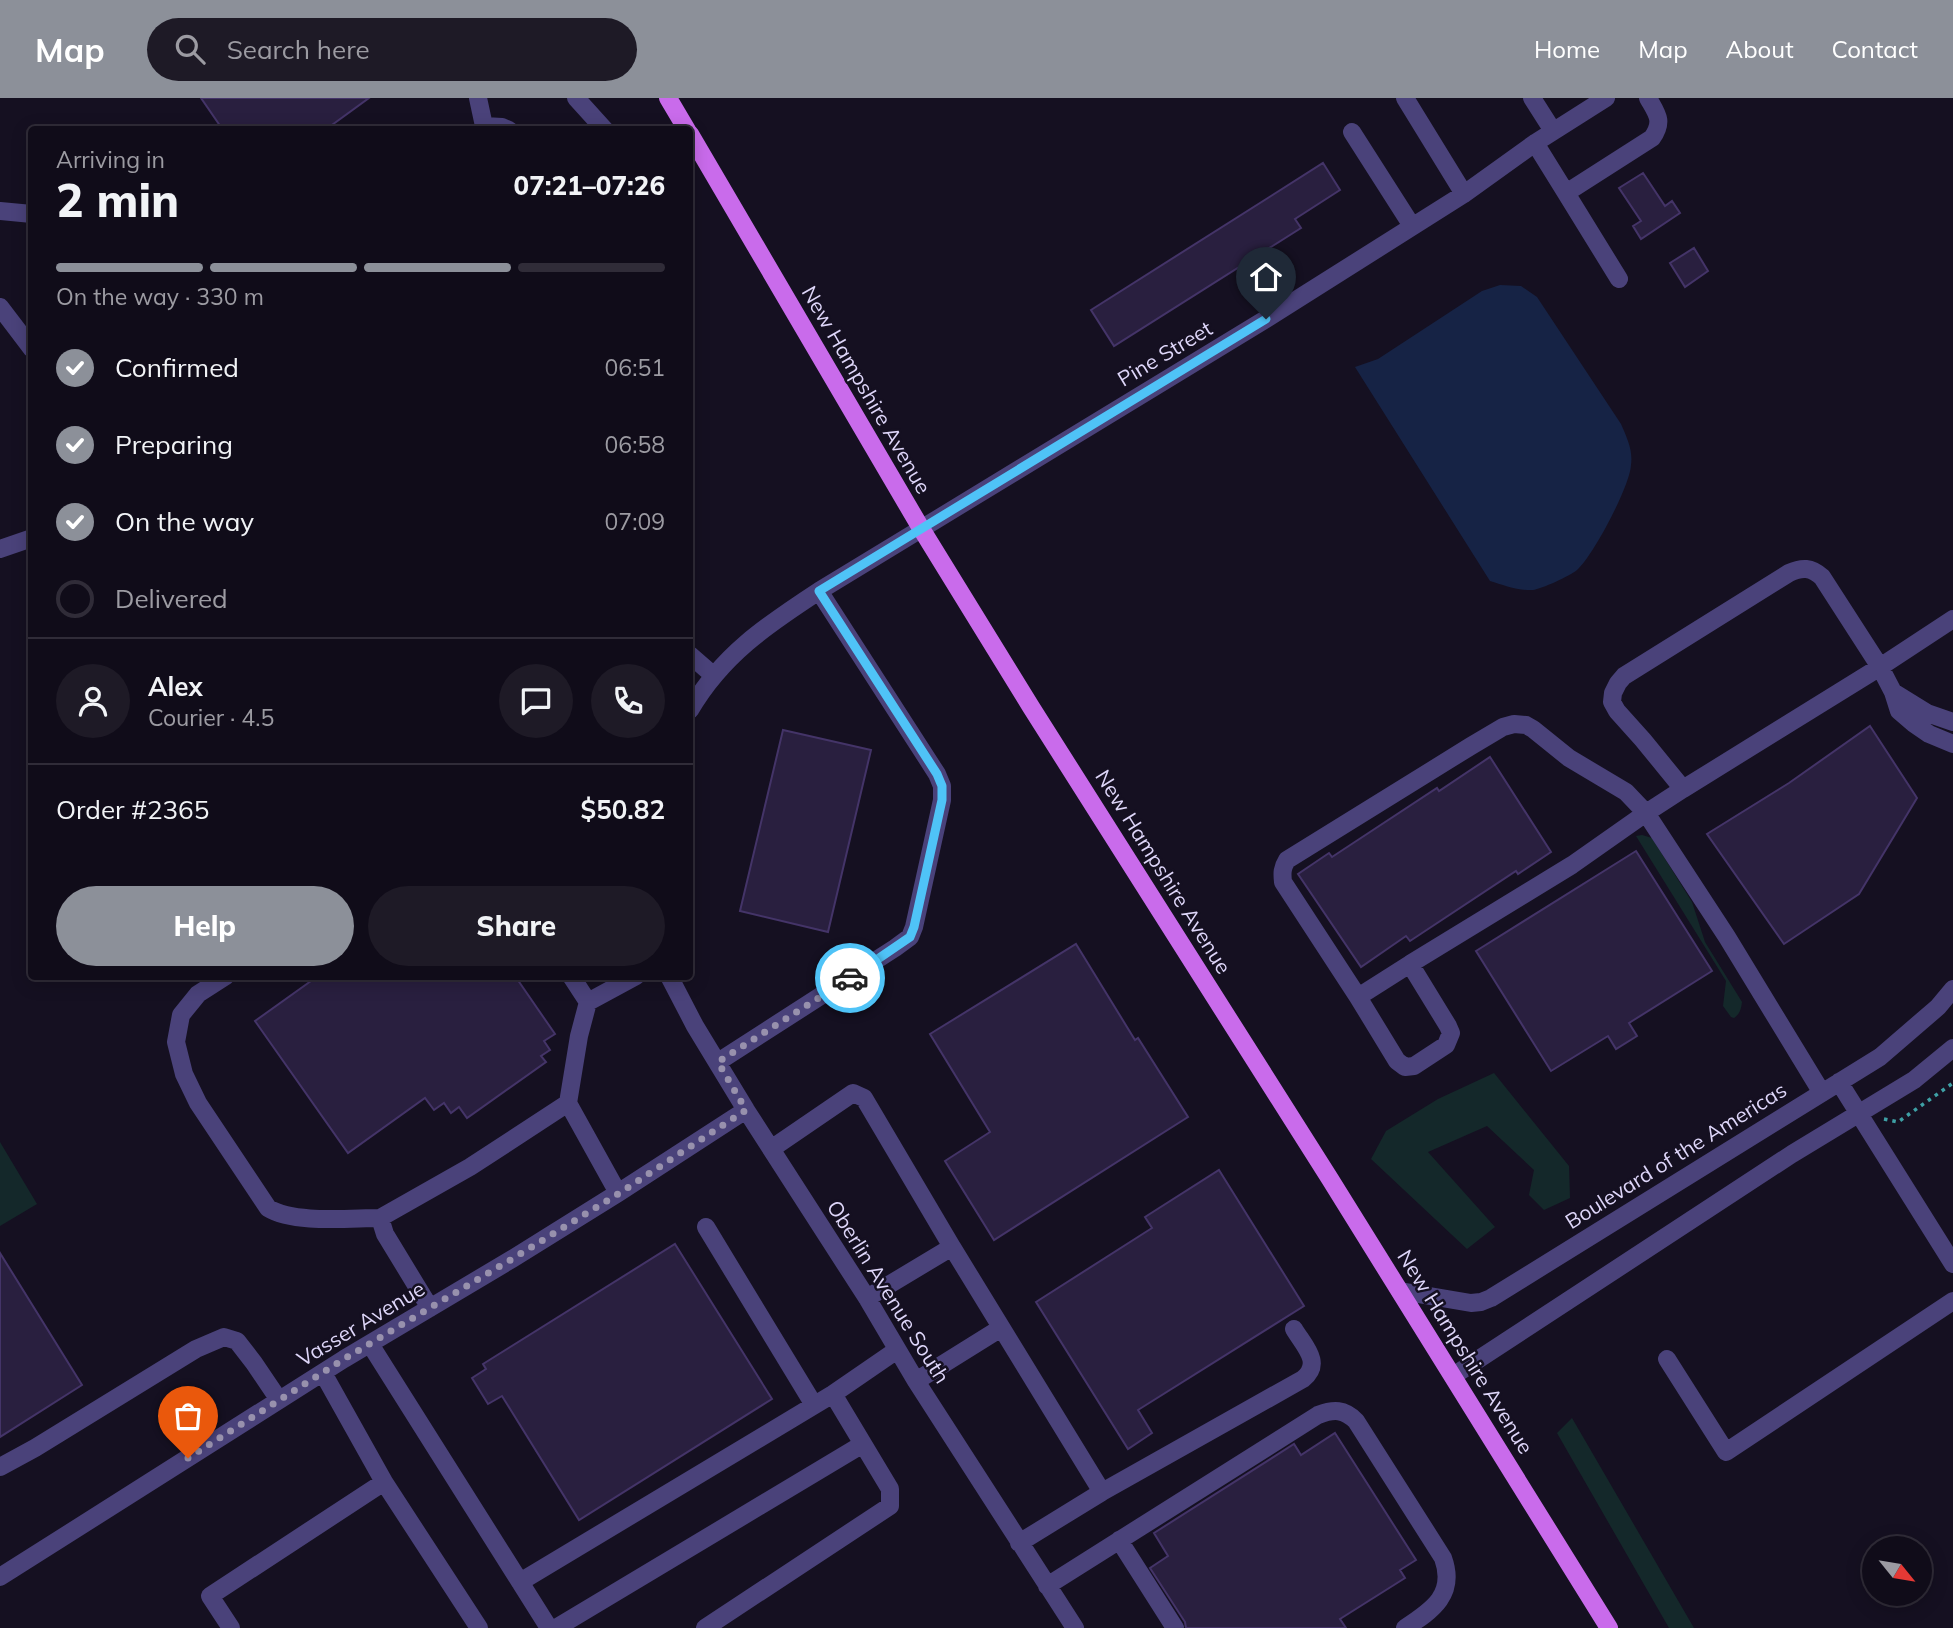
<!DOCTYPE html>
<meta charset="utf-8">
<style>
body{margin:0;font-family:Mulish,sans-serif;background:#1e1a26;color:#f1f3f6;height:100vh;display:flex;flex-direction:column;font-size:26px;white-space:nowrap}
*{box-sizing:border-box;margin:0}
p{font-size:23px;color:#9c9ba2}
.icon{flex:none;width:38px;height:38px;fill:none;stroke:currentColor;stroke-width:2;stroke-linecap:round;stroke-linejoin:round}
.map{position:relative;flex:1;overflow:hidden}
.side{position:absolute;left:28px;top:28px;width:665px;height:854px;display:flex;flex-direction:column;background:#100c19;border-radius:7px;box-shadow:0 4px 18px #0003,0 0 0 2px #302c38}
.side>*{flex:none}
.needle{width:46px;rotate:120deg}
.buttons{position:absolute;left:1862px;top:1438px;display:grid;gap:14px}
.buttons a{display:grid;place-items:center;width:70px;height:70px;border-radius:50%;background:#100c19;box-shadow:0 4px 18px #0003,0 0 0 2px #302c38;font-size:35px}
.pin{position:absolute;display:grid;place-items:center;width:60px;height:60px;color:#fff;margin:-72px -30px;border-radius:50% 50% 50% 0;rotate:-45deg;box-shadow:0 0 7px #0007}
.pin .icon{rotate:45deg}
.courier{position:absolute;display:grid;place-items:center;width:70px;height:70px;margin:-35px;border:5px solid #4fc3f7;border-radius:50%;background:#fff;color:#222;box-shadow:0 2px 9px #0007}
.summary em{font-style:normal;font-weight:800}
.summary div{display:flex;flex-direction:column-reverse}
.summary{display:flex;align-items:center;justify-content:space-between;height:119px;padding:0 28px}
h1{font-size:46px;font-weight:800;line-height:52px}
.bar{display:grid;grid-template-columns:repeat(4,1fr);gap:10px 7px;align-content:center;height:84px;padding:0 28px}
.bar i{height:9px;border-radius:5px;background:#302c38}
.bar .selected{background:#8c9099}
.bar p{grid-column:span 4}
.line{display:flex;align-items:center;gap:18px;padding:0 28px;border-top:2px solid #302c38}
.line div{flex:1}
.round{display:grid;place-items:center;flex:none;width:74px;height:74px;border-radius:37px;background:#1e1a26}
ol{padding:0 28px;list-style:none}
li{display:flex;align-items:center;gap:21px;height:77px}
li p{margin-inline-start:auto}
li .icon{padding:7px;border-radius:50%;background:#8c9099;color:#fff;stroke-width:4}
li:last-child{color:#9c9ba2}
li i{width:38px;height:38px;border:4px solid #302c38;border-radius:50%}
.primary-button{display:flex;gap:14px;margin-top:auto;padding:14px 28px}
.primary-button a{flex:1;height:80px;border-radius:42px;background:#8c9099;color:#fff;font-size:28px;font-weight:800;line-height:80px;text-align:center}
.primary-button a+a{background:#1e1a26;color:#f1f3f6}
header{display:flex;align-items:center;gap:42px;box-sizing:border-box;height:98px;padding:0 35px;background:#8c9099;color:#fff}
header strong{font-size:33px}
nav{display:flex;gap:38px;margin-inline-start:auto;font-size:24px}
.search{width:490px;height:63px;background:#1e1a26;display:flex;align-items:center;gap:18px;box-sizing:border-box;padding:0 24px;border-radius:38px;color:#9c9ba2;font-size:26px}
.map>svg:first-child{display:block}
.green{fill:#14282a}
.water{fill:#162345}
.building{fill:#291f3f;stroke:#443468;stroke-width:2}
.lines{fill:none;stroke-linecap:round;stroke-linejoin:round}
.path{stroke:#3ea0a5;stroke-width:3.5;stroke-dasharray:3.5 5;stroke-linecap:butt}
.minor{stroke:#4a427a;stroke-width:18}
.major{stroke:#c96beb;stroke-width:18}
.done{stroke:#9891ad;stroke-width:7;stroke-dasharray:0 12.6}
.route{stroke:#4fc3f7;stroke-width:9}
.labels{text-anchor:middle;stroke-width:5;stroke-linejoin:round;paint-order:stroke}
.street-label{font-size:21px;fill:#ded6f9;stroke:#151021}
</style>
<header>
<strong>Map</strong>
<div class="search"><svg class="icon" aria-label="search" viewBox="0 0 24 24"><circle cx="10" cy="10" r="6"/><path d="M15 15l6 6"/></svg>Search here</div>
<nav><a>Home</a><a>Map</a><a>About</a><a>Contact</a></nav>
</header>
<div class="map">
<svg width="1953" height="1530" viewBox="0 0 1953 1530">
<rect width="100%" height="100%" fill="#151021"/>
<path class="green" d="M1642,737L1652,740L1692,804L1705,844L1742,904C1741,911 1740,916 1734,920L1731,919L1723,908L1726,883L1636,738Z
M1494,975L1569,1068L1570,1100L1544,1112L1529,1097L1534,1072L1487,1028L1428,1054L1495,1129L1467,1151L1371,1061L1386,1033L1438,1001Z
M0,1044L37,1106L0,1128Z
M1572,1320L1694,1530H1669L1557,1335Z"/>
<path class="water" d="M1500,187L1521,188L1537,199L1621,326C1627,340 1633,352 1631,367C1630,388 1593,458 1577,472C1570,478 1541,491 1533,492C1519,493 1503,487 1490,483L1355,269L1378,261L1482,193Z"/>
<path class="building" d="M201,0H369L325,32H223Z
M1323,65L1340,92L1295,121L1301,130L1114,248L1091,212Z
M1643,75L1665,108L1672,103L1680,115L1641,141L1633,128L1641,123L1619,90Z
M1694,150L1708,173L1685,189L1670,165Z
M1870,628L1917,700L1859,796L1784,846L1707,736L1789,685Z
M783,632L871,652L828,834L740,813Z
M1490,659L1551,754L1518,776L1516,773L1410,843L1406,838L1361,869L1298,776L1329,755L1332,759L1437,690L1439,693Z
M1636,753L1712,873L1629,925L1637,938L1616,951L1608,938L1551,973L1476,853Z
M1076,846L1135,942L1138,940L1188,1019L994,1142L945,1063L990,1034L930,936Z
M318,878H515L555,936L544,943L550,952L541,958L546,964L467,1020L459,1009L451,1015L444,1005L434,1012L425,1000L348,1055L255,923Z
M1219,1072L1304,1208L1138,1312L1152,1335L1128,1351L1036,1204L1152,1130L1145,1119Z
M675,1146L772,1301L579,1422L502,1298L488,1306L472,1280L486,1271L483,1266Z
M0,1155L82,1287L0,1339Z
M1335,1335L1416,1462L1400,1472L1405,1480L1340,1521L1346,1530H1186L1185,1524L1150,1470L1168,1458L1154,1435L1294,1346L1301,1357Z"/>
<g class="lines">
<path class="path" d="M1884,1021L1898,1024L1953,985"/>
<path class="minor" d="M478,0L484,28
M576,0L605,32
M1405,0L1464,96
M1532,0L1553,33
M481,32L484,28L502,29L509,32
M1352,34L1412,128
M1535,45L1566,95L1652,40C1664,23 1657,16 1648,0
M1566,95L1619,181
M0,113L32,116
M0,209L32,251
M0,451L32,440
M1953,521L1880,569L1683,691L1643,642L1617,613L1612,604L1613,595L1618,585L1624,578L1789,475C1802,469 1811,469 1822,479L1880,569L1893,594L1899,613L1913,625L1929,636L1953,646
M690,557L713,577
M1893,594L1927,615L1953,624
M690,612C722,557 767,527 819,493L1266,221L1464,96L1535,45L1606,0
M1514,626L1526,627L1533,631L1569,660L1626,694L1646,715L1572,767L1410,866L1448,928L1451,935L1446,947L1414,968L1405,969L1397,963L1358,899L1283,784C1282,775 1282,770 1287,762L1471,648L1503,629Z
M1683,691L1646,715L1727,839L1822,995
M226,878L198,896L181,917L176,944L184,976L198,1005L268,1110C294,1126 349,1120 380,1120
M571,878L588,904
M669,878L695,928L746,1012L867,1200L916,1283L1075,1530
M1358,899L1410,866
M718,964L895,850L910,839L914,829L942,702V688L937,676L819,493
M1839,984L1953,1166
M568,1005L579,938L588,904L636,878
M771,1051L853,995L864,1000L952,1149L867,1200
M706,1129L814,1307
M952,1149L1102,1394
M1400,1193L1471,1205L1481,1204L1491,1200L1880,959L1938,909L1953,891
M430,1210L385,1136L380,1120L470,1069L568,1005L618,1095
M370,1246L549,1530
M1667,1261L1726,1354L1953,1203
M323,1275L384,1384L479,1530
M1453,1278L1792,1056L1914,982L1953,950
M916,1283L1001,1230
M0,1369L35,1350L196,1251L224,1239L237,1243L254,1265L279,1302
M1119,1442L1175,1530
M1019,1445L1102,1394L1303,1281C1323,1265 1304,1248 1294,1231
M0,1479L344,1261L512,1161L618,1095L746,1012
M520,1484L833,1296L897,1252
M1047,1488L1318,1317C1334,1311 1344,1311 1356,1323L1443,1460C1456,1496 1433,1512 1405,1530
M231,1530L210,1498L384,1384
M556,1530L863,1346
M705,1530L890,1408V1391L833,1296"/>
<path class="major" d="M668,0L687,32
M690,36L922,432L1031,609L1330,1081L1609,1530"/>
</g>
<g class="lines">
<path class="done" d="M188,1360L344,1261L512,1161L618,1096L746,1012L718,964L850,880"/>
<path class="route" d="M850,880L910,839L914,829L942,702V688L937,676L819,493L1266,221"/>
</g>
<g class="labels">
<g class="street-label">
<text transform="translate(1165 256) rotate(-31)" y="7">Pine Street</text>
<text transform="translate(866 292) rotate(60)" y="7">New Hampshire Avenue</text>
<text transform="translate(1163 774) rotate(58)" y="7">New Hampshire Avenue</text>
<text transform="translate(1676 1058) rotate(-32)" y="7">Boulevard of the Americas</text>
<text transform="translate(888 1194) rotate(58)" y="7">Oberlin Avenue South</text>
<text transform="translate(361 1226) rotate(-31)" y="7">Vasser Avenue</text>
<text transform="translate(1465 1254) rotate(58)" y="7">New Hampshire Avenue</text>
</g>
</g>
</svg>
<div class="buttons">
<a><svg class="needle" viewBox="-14 -14 28 28"><path d="M0-13l5 13h-10z" fill="#e53935"/><path d="M0 13l5-13h-10z" fill="#9c9ba2"/></svg></a>
</div>
<div class="pin" style="left:188px;top:1360px;background:#ea580c"><svg class="icon" aria-label="bag" viewBox="0 0 24 24"><path d="M5 8h14l-1 12H6zM9 8a3 3 0 0 1 6 0"/></svg></div>
<div class="pin" style="left:1266px;top:221px;background:#1f2937"><svg class="icon" aria-label="home" viewBox="0 0 24 24"><path d="M3 11l9-7 9 7M6 9v11h12V9"/></svg></div>
<div class="courier" style="left:850px;top:880px"><svg class="icon" aria-label="car" viewBox="0 0 24 24"><path d="M5 17H2v-5l4-1 3-4h7l3 4 3 1v5h-3M9 17h6M6 11h13"/><circle cx="7" cy="17" r="2"/><circle cx="17" cy="17" r="2"/></svg></div>
<section class="side">
<div class="summary"><div><h1>2 min</h1><p>Arriving in</p></div><em>07:21–07:26</em></div>
<div class="bar"><i class="selected"></i><i class="selected"></i><i class="selected"></i><i></i><p>On the way · 330 m</p></div>
<ol>
<li><svg class="icon" aria-label="check" viewBox="0 0 24 24"><path d="M5 12l5 5 9-10"/></svg>Confirmed<p>06:51</p></li>
<li><svg class="icon" aria-label="check" viewBox="0 0 24 24"><path d="M5 12l5 5 9-10"/></svg>Preparing<p>06:58</p></li>
<li><svg class="icon" aria-label="check" viewBox="0 0 24 24"><path d="M5 12l5 5 9-10"/></svg>On the way<p>07:09</p></li>
<li><i></i>Delivered</li>
</ol>
<div class="line" style="height:126px"><a class="round"><svg class="icon" aria-label="person" viewBox="0 0 24 24"><circle cx="12" cy="8" r="4"/><path d="M4 21q1-7 8-7t8 7"/></svg></a><div><b>Alex</b><p>Courier · 4.5</p></div><a class="round"><svg class="icon" aria-label="chat" viewBox="0 0 24 24"><path d="M4 5h16v11H9l-5 4z"/></svg></a><a class="round"><svg class="icon" aria-label="phone" viewBox="0 0 24 24"><path d="M5 4h4l2 5-3 2q2 4 5 5l2-3 5 2v4C11 20 4 13 5 4z"/></svg></a></div>
<div class="line" style="height:91px"><div>Order #2365</div><b>$50.82</b></div>
<div class="primary-button"><a>Help</a><a>Share</a></div>
</section>
</div>
